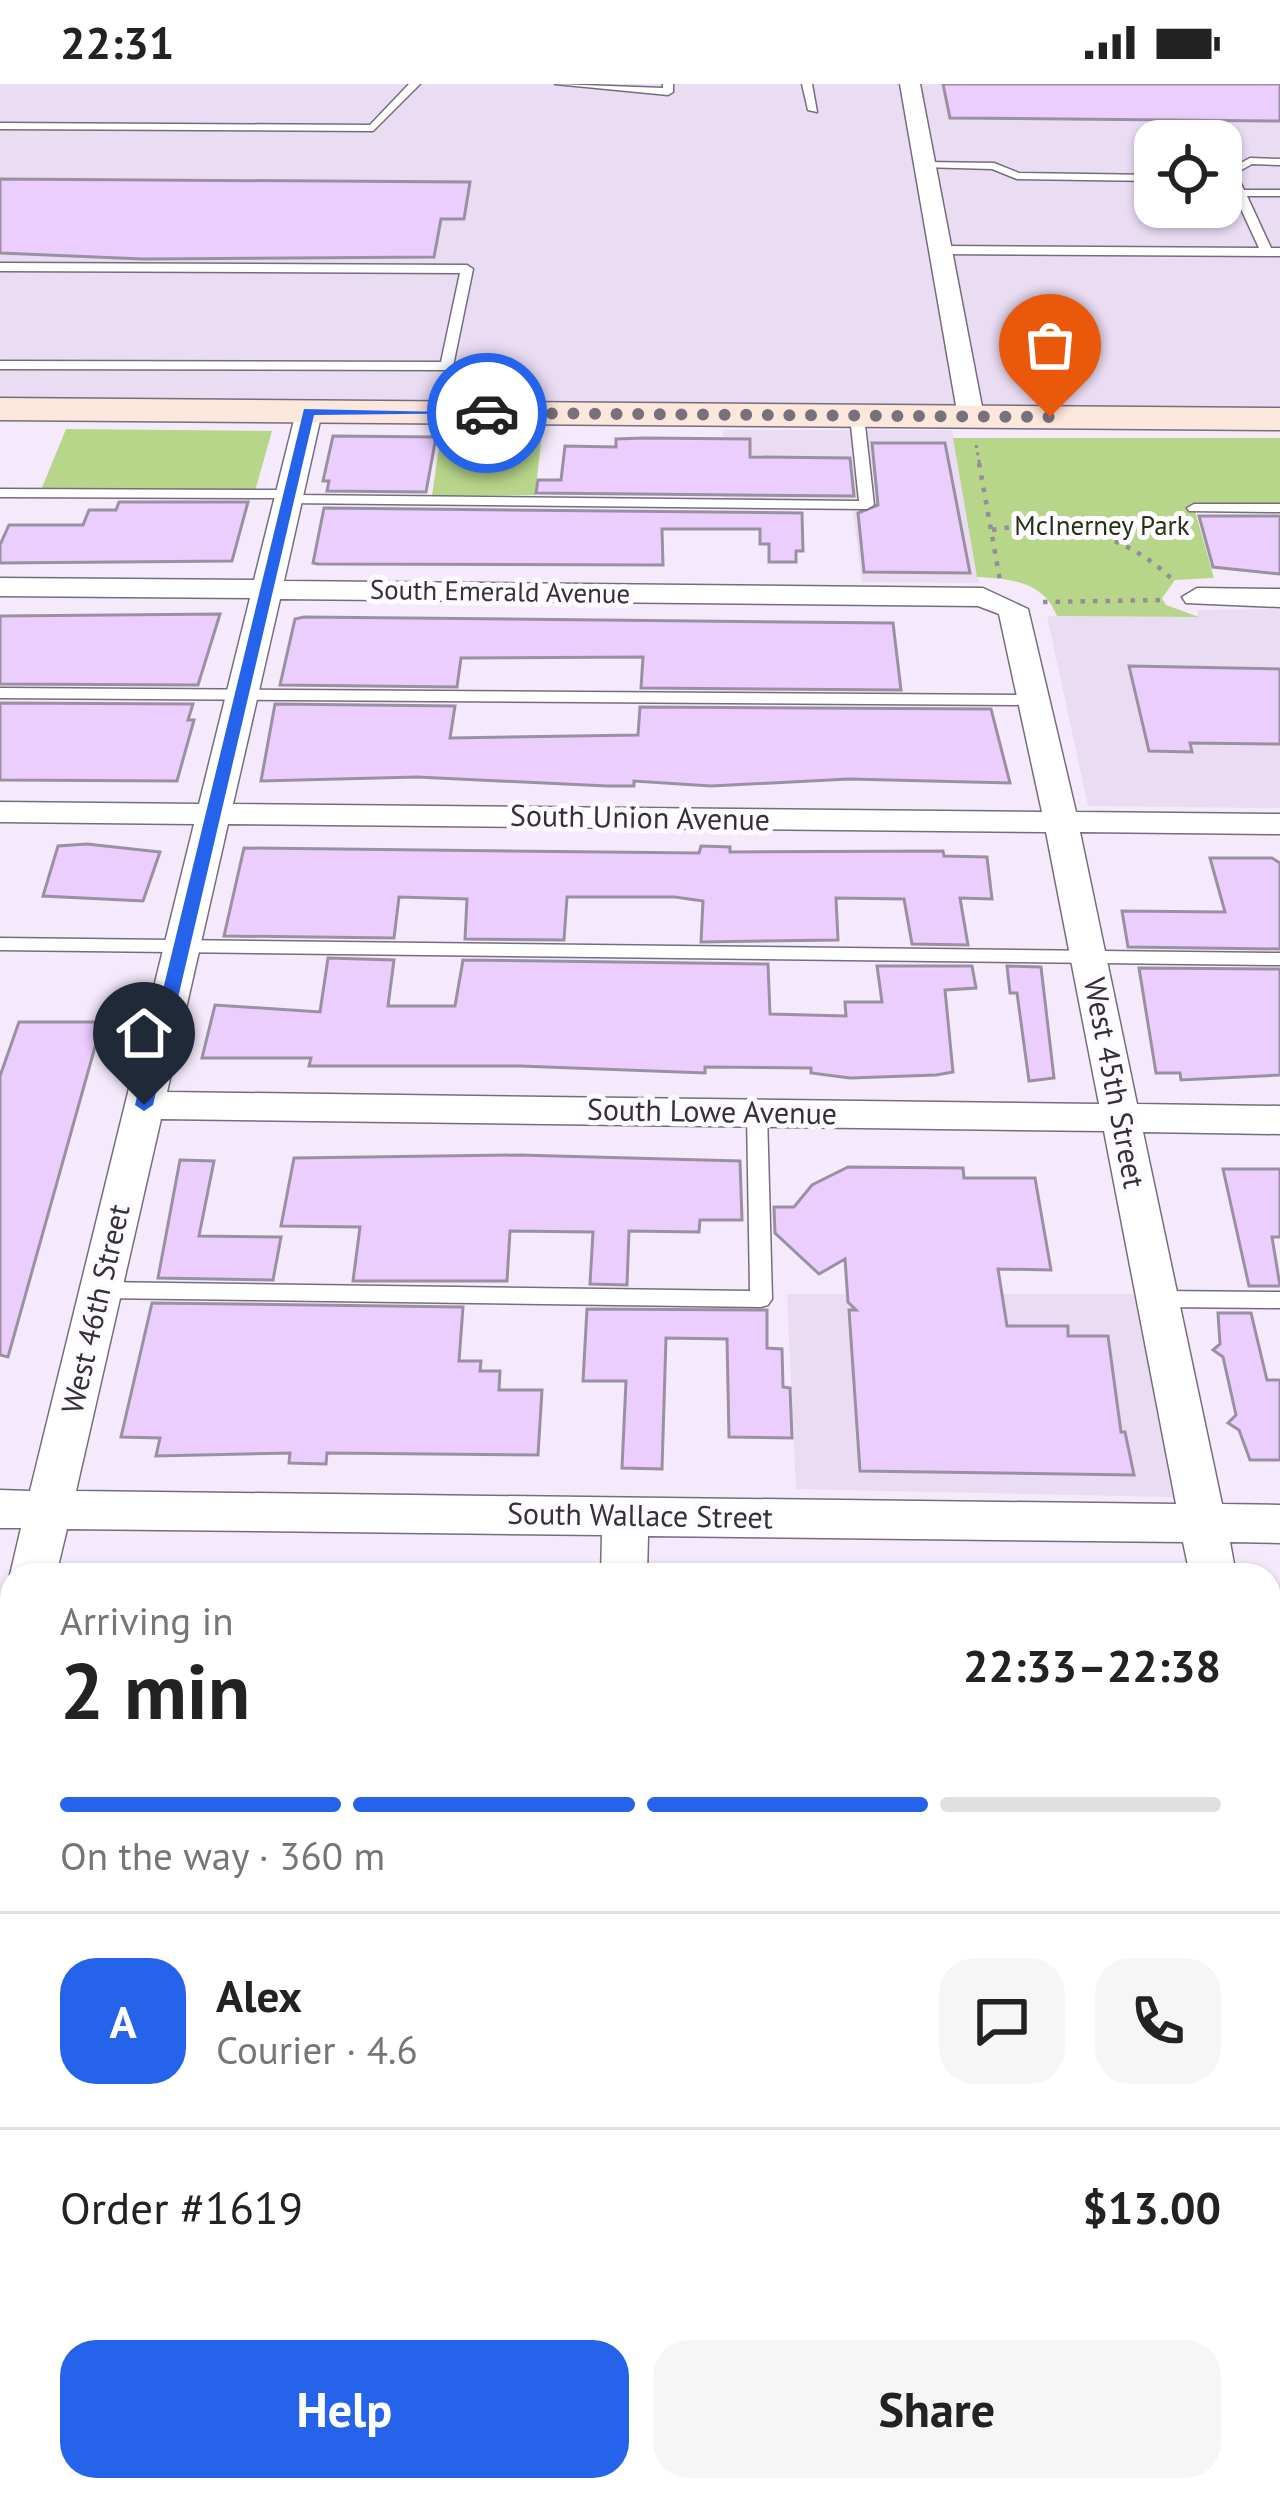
<!DOCTYPE html>
<meta charset="utf-8">
<style>
body{margin:0;font-family:"PT Sans",sans-serif;background:#f6f6f6;color:#222;height:100vh;display:flex;flex-direction:column;font-size:45px;white-space:nowrap}
*{box-sizing:border-box;margin:0}
p{font-size:39px;color:#767676}
.icon{flex:none;width:66px;height:66px;fill:none;stroke:currentColor;stroke-width:2;stroke-linecap:round;stroke-linejoin:round}
.map{position:relative;flex:1;overflow:hidden}
.sheet{position:absolute;left:0px;top:1479px;width:1281px;height:939px;display:flex;flex-direction:column;background:#fff;border-radius:36px 36px 0 0;box-shadow:0 3px 9px #0004}
.sheet>*{flex:none}
.buttons{position:absolute;left:1134px;top:36px;display:grid;gap:24px}
.buttons a{display:grid;place-items:center;width:108px;height:108px;border-radius:24px;background:#fff;box-shadow:0 3px 9px #0004;font-size:60px}
.pin{position:absolute;display:grid;place-items:center;width:102px;height:102px;color:#fff;margin:-123px -51px;border-radius:50% 50% 50% 0;rotate:-45deg;box-shadow:0 0 12px #0007}
.pin .icon{rotate:45deg}
.courier{position:absolute;display:grid;place-items:center;width:120px;height:120px;margin:-60px;border:9px solid #2563eb;border-radius:50%;background:#fff;color:#222;box-shadow:0 3px 15px #0007}
.headline em{font-style:normal;font-weight:600}
.headline div{display:flex;flex-direction:column-reverse}
.headline{display:flex;align-items:center;justify-content:space-between;height:204px;padding:0 60px}
h1{font-size:78px;font-weight:600;line-height:90px}
.bar{display:grid;grid-template-columns:repeat(4,1fr);gap:18px 12px;align-content:center;height:144px;padding:0 60px}
.bar i{height:15px;border-radius:9px;background:#e0e0e0}
.bar .on{background:#2563eb}
.bar p{grid-column:span 4}
.line{display:flex;align-items:center;gap:30px;padding:0 60px;border-top:3px solid #e0e0e0}
.line div{flex:1}
.round{display:grid;place-items:center;flex:none;width:126px;height:126px;border-radius:36px;background:#f6f6f6}
.action{display:flex;gap:24px;margin-top:auto;padding:24px 60px}
.action a{flex:1;height:138px;border-radius:36px;background:#2563eb;color:#fff;font-size:48px;font-weight:600;line-height:138px;text-align:center}
.action a+a{background:#f6f6f6;color:#222}
.status{display:flex;justify-content:space-between;align-items:center;height:84px;padding:0 60px;background:#fff;direction:ltr}
.status svg{height:33px;fill:currentColor}
.map>svg:first-child{display:block}
.built{fill:#eadcf3;fill-rule:evenodd}
.green{fill:#b7d68a}
.building{fill:#ebcdfe;stroke:#9a91a0;stroke-width:3}
.lines{fill:none;stroke-linecap:round;stroke-linejoin:round}
.lane-casing{stroke:#766d7c;stroke-width:3}
.street-casing{stroke:#766d7c;stroke-width:3}
.secondary-casing{stroke:#766d7c;stroke-width:3}
.path-far1{stroke:#948d99;stroke-width:3;stroke-dasharray:3 4.5;stroke-linecap:butt}
.path{stroke:#948d99;stroke-width:4.5;stroke-dasharray:4.5 8;stroke-linecap:butt}
.lane{fill:#fff;fill-rule:evenodd}
.street{fill:#fff;fill-rule:evenodd}
.secondary{fill:#fce7dc;fill-rule:evenodd}
.route{fill:#2563eb}
.done{stroke:#78717c;stroke-width:12;stroke-dasharray:0 21.6}
.labels{text-anchor:middle;stroke-width:10;stroke-linejoin:round;paint-order:stroke}
.far-park-label{font-size:27px;fill:#26330e;stroke:#fdfbff}
.far-street-label{font-size:27px;fill:#343037;stroke:#fdfbff}
.street-label{font-size:30px;fill:#343037;stroke:#fdfbff}
</style>
<div class="status"><b>22:31</b><svg viewBox="0 0 49 12"><path d="M0 12V9h3v3zM5 12V6h3v6zM10 12V3h3v9zM15 12V0h3v12zM26 1h20v11H26zM47 4h2v5h-2z"/></svg></div>
<div class="map">
<svg width="1280" height="2416" viewBox="0 0 1280 2416">
<rect width="100%" height="100%" fill="#f5eafb"/>
<path class="built" d="M0,0H1280V326L0,313ZM1155,57H1221V123H1155Z
M723,346H952L979,499L862,498L852,420L724,419Z
M1280,525V724L1088,722L1047,532L1198,533L1197,526Z
M787,1210H1134L1173,1413L796,1405Z"/>
<path class="green" d="M66,345L272,347L255,407L41,406Z
M441,348L542,349L535,411L432,412Z
M953,354H1280V420H1193L1214,494L1175,496L1162,514L1166,521L1199,533L1057,532C1043,497 1011,495 977,493Z"/>
<path class="building" d="M943,0H1280V37L950,34Z
M0,95L470,98L464,135H441L434,173L143,175L0,169Z
M333,352L436,353L426,408L327,407L329,397H323Z
M644,354L750,355V373L850,374L854,412L536,409L538,396H561L565,362L616,363V355Z
M872,359H945L970,489L864,488L858,429L878,421Z
M119,418H248L232,477L0,479V461L9,441H83L89,426H116Z
M324,424L802,429L803,467H796V478H769V460H760V445H662L663,481L318,480L313,479Z
M1199,432H1280V490L1213,483Z
M220,530L198,601L0,600V532Z
M304,533L893,539L901,606L641,604L643,573L461,574L457,603L280,601L295,535Z
M1129,582L1280,585V660L1190,659L1192,668L1149,667Z
M0,619L193,620L188,636H194L177,697L0,696Z
M275,620L455,622L450,654L638,651L640,623L991,625L1010,699L849,695L711,702L634,697V702H607L417,693L261,697Z
M87,760L160,768L143,817L43,812L58,762Z
M701,762L730,763V768L943,767L944,772L987,773L992,815L960,814L968,861L912,860L904,815L836,814L838,856L701,858L703,817L675,813H567L564,856L465,855L467,815L399,813L394,854L224,852L244,764L699,769Z
M1210,774H1272L1280,779V865L1128,863L1122,827L1225,828Z
M328,874L394,876L388,922H455L463,876L768,880L770,930L846,932L845,918H882L877,882H972L976,904L945,906L953,988L936,991L850,994L811,989V984L705,983V989L520,982H309L311,974H202L215,921L320,928Z
M1007,882L1041,883L1054,994L1029,997L1017,909H1010Z
M1139,884L1280,885V991L1181,996L1180,989H1156Z
M19,938H102L8,1273L0,1271V992Z
M519,1071L740,1077L742,1136H700L699,1148L629,1147L627,1201L590,1200L593,1148L510,1147L507,1197H353L360,1143L281,1142L294,1074Z
M180,1076L214,1077L199,1152L281,1153L273,1196L158,1194Z
M848,1083L963,1084L964,1094H1035L1051,1186L998,1185L1007,1242H1068V1252H1108L1121,1348H1125L1134,1391L860,1387L849,1226H856L848,1218L845,1175L819,1190L775,1149L774,1123H794L812,1101Z
M1223,1085H1280V1153H1272L1280,1202H1249Z
M152,1219L463,1223L459,1277H481L480,1287H500L499,1306H542L538,1371L327,1369L326,1380L289,1379L290,1369L156,1372L160,1354L121,1353Z
M587,1225L767,1226V1264L782,1265L783,1303L790,1304L792,1354L729,1353L727,1255L666,1254L662,1385L622,1384L626,1297H583Z
M1218,1229H1251L1267,1296H1280V1376H1250L1239,1346L1228,1339L1236,1331L1223,1273L1213,1266L1220,1260Z"/>
<g class="lines">
<g class="lane-casing">
<path id="lane" d="M409,0H420L373,47L0,45V39L370,41Z
M555,0L663,4V0H673V8L668,11Z
M802,0H812L817,28L808,26Z
M1250,74L1280,75V81L1252,80L1236,89L1244,106H1280V112H1247L1271,164H1280V172L941,170L935,166L941,162L1259,164L1224,88Z
M925,78L994,79L1019,89L1155,91V97L1017,95L992,85L921,83L919,81Z
M0,179L467,181L473,185L453,282L447,286L0,285V277L441,278L460,189L0,187Z
M857,328L864,332L874,421L867,425L288,419L282,414L0,413V405L289,406L295,411L859,417L850,332Z
M1194,420H1280V428L1189,427L1187,424Z
M0,604L1036,611L1044,616L1036,621L0,614Z
M0,854L1280,869V881L0,866Z
M757,1022L767,1029L772,1215L768,1221L761,1223L100,1214L90,1206L100,1198L750,1207L747,1029Z
M1157,1207L1280,1208V1224L1157,1223L1150,1221L1146,1215L1150,1209Z
M1269,1647L1280,1648V1670L1269,1669Z
M0,1675H12V1697H0Z
M197,2406H229L228,2416H196Z
M991,2406H1023V2416H991Z"/>
</g>
<g class="street-casing">
<path id="street" d="M900,0H920L984,333L971,341L958,333Z
M309,320L322,328L284,497L983,504L1028,525L1076,728L1280,730V750L1080,748L1137,1020L1280,1022V1050L1143,1048L1222,1420L1280,1421V1459L1230,1458L1236,1491H1190L1183,1458L648,1452L647,1491H601L602,1451L67,1445L56,1491H12V1496L10,1491L21,1444H0V1406L30,1407L194,740L0,738V718L199,720L250,514L0,512V494L254,496L296,328ZM280,515L978,522L999,530L1042,728L233,720ZM228,740L1046,748L1099,1020L167,1008ZM161,1035L1104,1047L1176,1420L76,1407Z
M1197,504L1280,505V523L1186,519L1182,513Z
M12,1558V1647L0,1652V1562Z
M1269,1743L1280,1747V1847L1269,1843Z
M578,2406H640L641,2416H577Z"/>
</g>
<g class="secondary-casing">
<path id="secondary" d="M0,314L1280,324V346L0,336Z"/>
</g>
<path class="path-far1" d="M976,361L980,382"/>
<path class="path" d="M979,379L1000,496
M992,446C1060,434 1125,448 1175,498
M1043,518L1166,516"/>
<use href="#lane" class="lane"/>
<use href="#street" class="street"/>
<use href="#secondary" class="secondary"/>
</g>
<path class="route" d="M304,325L493,329L314,331L153,1021L144,1027L135,1021Z"/>
<g class="lines">
<path class="done" d="M487,329L1050,333"/>
</g>
<g class="labels">
<g class="far-park-label">
<text x="1102" y="451">McInerney Park</text>
</g>
<g class="far-street-label">
<text transform="translate(500 508) rotate(1)" y="9">South Emerald Avenue</text>
</g>
<g class="street-label">
<text transform="translate(640 734) rotate(1)" y="10">South Union Avenue</text>
<text transform="translate(1114 999) rotate(79)" y="10">West 45th Street</text>
<text transform="translate(712 1028) rotate(1)" y="10">South Lowe Avenue</text>
<text transform="translate(96 1225) rotate(-77)" y="10">West 46th Street</text>
<text transform="translate(640 1432) rotate(1)" y="10">South Wallace Street</text>
</g>
</g>
</svg>
<div class="buttons">
<a><svg class="icon" aria-label="locate" viewBox="0 0 24 24"><circle cx="12" cy="12" r="6"/><path d="M12 2v4M12 18v4M2 12h4M18 12h4"/></svg></a>
</div>
<div class="pin" style="left:1050px;top:333px;background:#ea580c"><svg class="icon" aria-label="bag" viewBox="0 0 24 24"><path d="M5 8h14l-1 12H6zM9 8a3 3 0 0 1 6 0"/></svg></div>
<div class="pin" style="left:144px;top:1021px;background:#1f2937"><svg class="icon" aria-label="home" viewBox="0 0 24 24"><path d="M3 11l9-7 9 7M6 9v11h12V9"/></svg></div>
<div class="courier" style="left:487px;top:329px"><svg class="icon" aria-label="car" viewBox="0 0 24 24"><path d="M5 17H2v-5l4-1 3-4h7l3 4 3 1v5h-3M9 17h6M6 11h13"/><circle cx="7" cy="17" r="2"/><circle cx="17" cy="17" r="2"/></svg></div>
<section class="sheet">
<div class="headline"><div><h1>2 min</h1><p>Arriving in</p></div><em>22:33–22:38</em></div>
<div class="bar"><i class="on"></i><i class="on"></i><i class="on"></i><i></i><p>On the way · 360 m</p></div>
<div class="line" style="height:216px"><b class="round" style="background:#2563eb;color:#fff">A</b><div><b>Alex</b><p>Courier · 4.6</p></div><a class="round"><svg class="icon" aria-label="chat" viewBox="0 0 24 24"><path d="M4 5h16v11H9l-5 4z"/></svg></a><a class="round"><svg class="icon" aria-label="phone" viewBox="0 0 24 24"><path d="M5 4h4l2 5-3 2q2 4 5 5l2-3 5 2v4C11 20 4 13 5 4z"/></svg></a></div>
<div class="line" style="height:156px"><div>Order #1619</div><b>$13.00</b></div>
<div class="action"><a>Help</a><a>Share</a></div>
</section>
</div>
